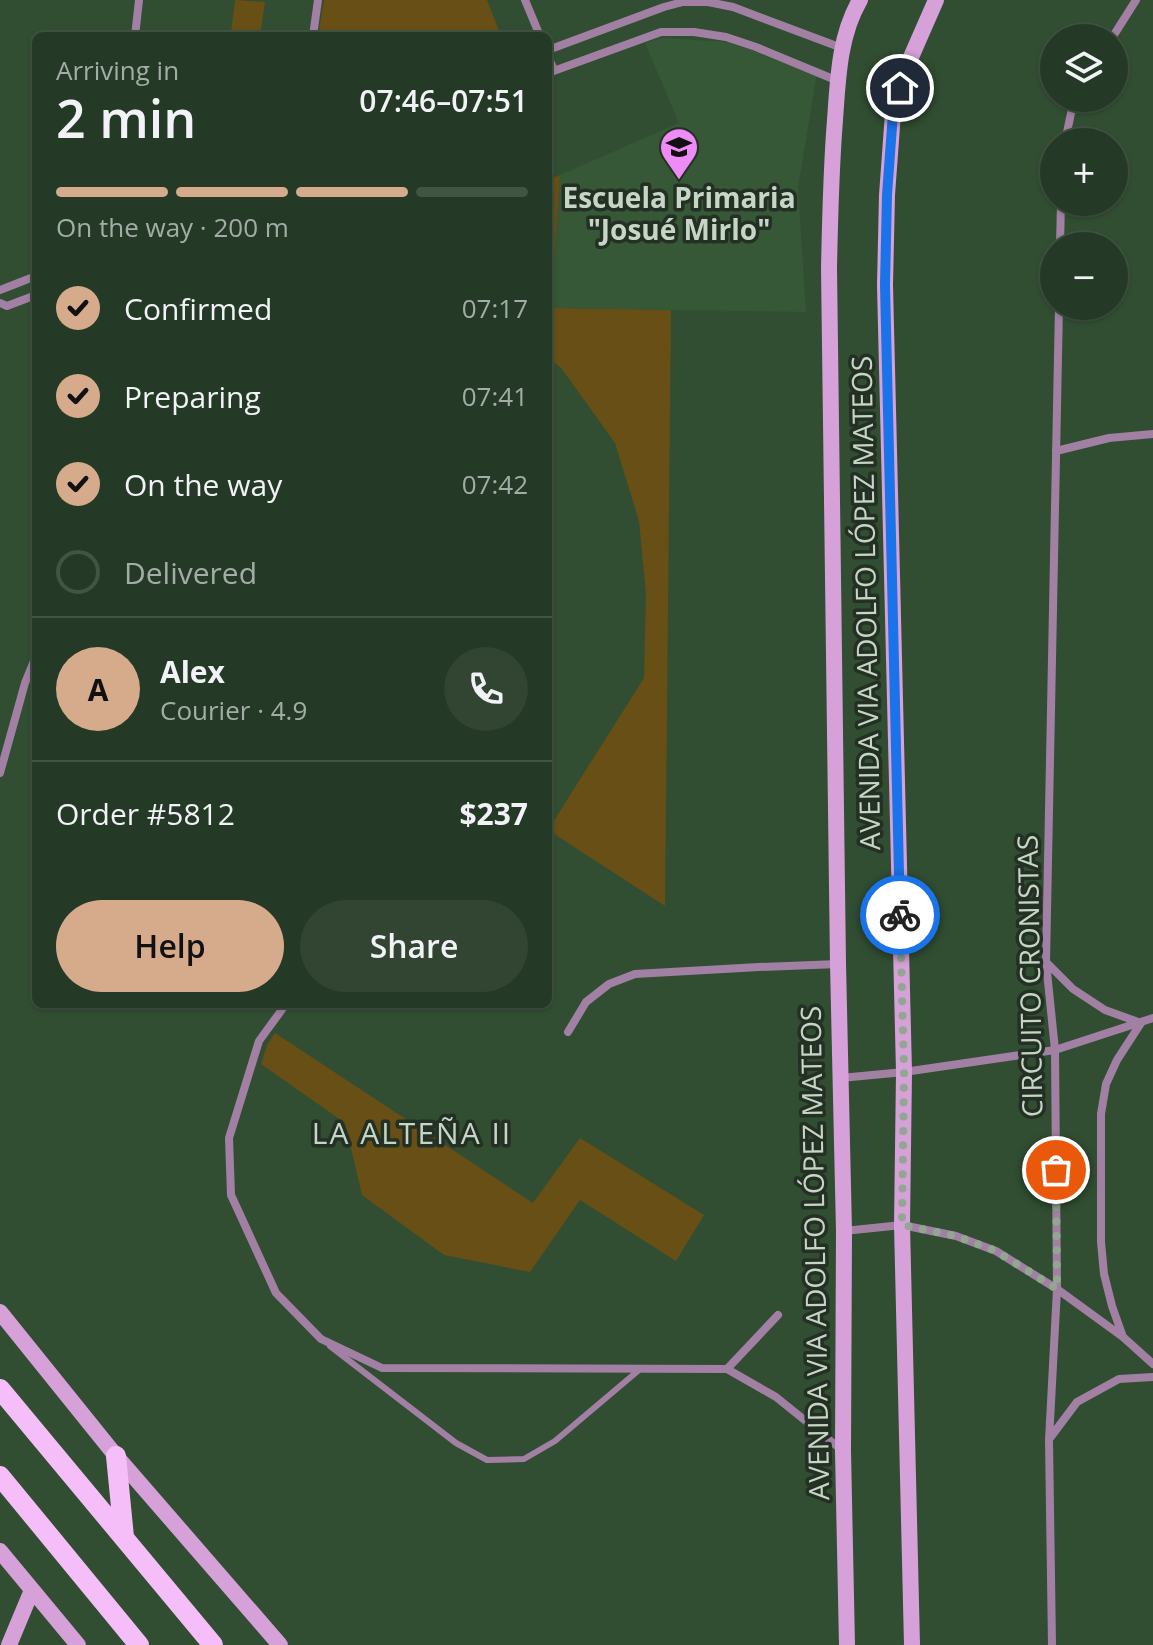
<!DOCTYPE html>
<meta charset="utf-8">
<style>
body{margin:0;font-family:"Open Sans",sans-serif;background:#314532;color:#f1f3f6;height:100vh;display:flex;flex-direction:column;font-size:30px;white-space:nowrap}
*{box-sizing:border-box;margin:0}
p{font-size:26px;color:#a3ada7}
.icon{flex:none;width:44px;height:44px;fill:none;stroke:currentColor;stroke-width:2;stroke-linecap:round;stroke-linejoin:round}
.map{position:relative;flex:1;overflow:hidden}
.panel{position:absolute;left:32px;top:32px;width:520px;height:976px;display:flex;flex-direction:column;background:#253a26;border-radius:12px;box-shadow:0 2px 6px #0004,0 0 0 2px #425443}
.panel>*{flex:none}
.controls{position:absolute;left:1040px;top:24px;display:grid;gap:16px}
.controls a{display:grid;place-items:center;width:88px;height:88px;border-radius:50%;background:#253a26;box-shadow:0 2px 6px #0004,0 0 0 2px #425443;font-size:40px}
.pin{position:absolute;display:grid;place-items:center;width:68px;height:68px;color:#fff;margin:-34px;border:4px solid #fff;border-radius:50%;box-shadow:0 2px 8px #0007}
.courier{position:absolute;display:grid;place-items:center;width:80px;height:80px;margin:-40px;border:6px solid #1a73e8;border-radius:50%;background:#fff;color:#222;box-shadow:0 2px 10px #0007}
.headline em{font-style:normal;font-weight:600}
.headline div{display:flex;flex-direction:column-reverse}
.headline{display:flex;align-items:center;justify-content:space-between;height:136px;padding:0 24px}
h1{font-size:52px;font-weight:600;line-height:60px}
.bar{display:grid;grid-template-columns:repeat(4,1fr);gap:12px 8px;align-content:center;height:96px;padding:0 24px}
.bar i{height:10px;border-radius:6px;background:#425443}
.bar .selected{background:#d6ab8b}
.bar p{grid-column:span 4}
.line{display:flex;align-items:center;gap:20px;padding:0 24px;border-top:2px solid #425443}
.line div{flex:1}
.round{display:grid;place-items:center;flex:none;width:84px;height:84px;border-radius:42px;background:#314532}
ol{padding:0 24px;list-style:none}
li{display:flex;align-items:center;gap:24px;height:88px}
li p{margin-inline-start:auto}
li .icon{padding:8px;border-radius:50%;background:#d6ab8b;color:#111;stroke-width:4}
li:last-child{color:#a3ada7}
li i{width:44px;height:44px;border:4px solid #425443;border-radius:50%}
.cta{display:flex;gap:16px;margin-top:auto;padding:16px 24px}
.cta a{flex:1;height:92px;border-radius:48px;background:#d6ab8b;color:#111;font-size:32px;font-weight:600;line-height:92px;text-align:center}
.cta a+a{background:#314532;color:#f1f3f6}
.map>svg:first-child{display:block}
.built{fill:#365836}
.green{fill:#684f15}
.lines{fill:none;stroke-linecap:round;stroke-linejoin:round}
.lane{stroke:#a280a4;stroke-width:6}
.street{stroke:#a280a4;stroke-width:8}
.secondary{stroke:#d6a0d9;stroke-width:16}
.primary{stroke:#f5bef9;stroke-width:20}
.done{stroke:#92a692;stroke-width:8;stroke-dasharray:0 14.4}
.route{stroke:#1a73e8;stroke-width:10}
.labels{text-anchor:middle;stroke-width:7;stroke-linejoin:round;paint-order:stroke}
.poi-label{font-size:28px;font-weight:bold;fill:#c6d6c6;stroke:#233023}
.street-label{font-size:28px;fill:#c6d6c6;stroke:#233023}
.neighbourhood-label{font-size:30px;letter-spacing:2px;fill:#c6d6c6;stroke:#233023}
</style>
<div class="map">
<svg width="1153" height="1645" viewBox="0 0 1153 1645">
<rect width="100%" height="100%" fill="#314e32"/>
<path class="built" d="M663,38L728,42L817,73L798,188L806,312L551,308L560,175L679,123L645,43Z"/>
<path class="green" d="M235,0L265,2L260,36L231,33Z
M324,0H487L501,36H318Z
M560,175L551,308L671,310L665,906L548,830L644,678L646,594L639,521L615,443L562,369L548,357V180Z
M275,1033L533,1203L580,1138L704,1215L676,1261L580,1200L530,1272L444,1255L362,1195L345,1123L261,1064L267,1045Z"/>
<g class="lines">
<path class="lane" d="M330,1346L456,1443L487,1460L524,1459L555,1441L639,1370"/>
<path class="street" d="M525,0L540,36
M135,36L139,0
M313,36L318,0
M1112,38L1136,0
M548,50L664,7L683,2H708L733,7L842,48
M548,56L554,70
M548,73L661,32H694L726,37L756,47L838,81
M1065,142L1071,113L1078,98
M1060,246L1061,202
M0,290L36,276
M0,303L7,306L36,295
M1056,451L1109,438L1153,434
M0,773L25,683L36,656
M1046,962L1073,989L1105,1010L1141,1023L1117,1060L1106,1084L1101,1114V1242L1104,1274L1112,1306L1123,1337
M286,1004L259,1041L229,1138L231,1195L276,1293L321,1339L382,1368L727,1369L776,1397L843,1451
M568,1032L586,1002L609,984L635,974L759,967L838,964
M841,1078L904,1072L1055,1050L1153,1018
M844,1231L902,1225L956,1236L996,1251L1057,1289L1123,1337L1153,1364
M727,1369L778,1315
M1050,1438L1077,1402L1119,1379L1153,1377
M1052,1645L1049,1440L1057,1289L1055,1050L1046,962L1059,306"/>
<path class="secondary" d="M0,1312L116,1456L280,1645
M0,1551L78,1645
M9,1645L32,1590
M847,1645L843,1451L844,1231L838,964L829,268C830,218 831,169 835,120C838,79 839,36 860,0
M912,1645L902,1225L904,1072L885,285L887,195L893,113L908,64L936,0"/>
<path class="primary" d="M0,1389L213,1645
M116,1456L124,1537
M0,1476L139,1645"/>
</g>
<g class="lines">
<path class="done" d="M900,915L904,1072L902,1225L956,1236L996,1251L1057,1289L1056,1170"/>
<path class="route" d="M900,915L885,285L887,195L893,113L900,88"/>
</g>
<defs>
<g id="school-pin" transform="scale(2)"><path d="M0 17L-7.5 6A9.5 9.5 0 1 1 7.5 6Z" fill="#ef8bf7" stroke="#233023"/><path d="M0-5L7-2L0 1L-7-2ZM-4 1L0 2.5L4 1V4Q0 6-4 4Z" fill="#111"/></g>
</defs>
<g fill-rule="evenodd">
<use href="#school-pin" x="679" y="147"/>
</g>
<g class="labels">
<g class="poi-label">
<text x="679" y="208">Escuela Primaria<tspan x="679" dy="32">"Josué Mirlo"</tspan></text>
</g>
<g class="street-label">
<text transform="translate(866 603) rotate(-91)" y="10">AVENIDA VIA ADOLFO LÓPEZ MATEOS</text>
<text transform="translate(1030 976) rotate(-91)" y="10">CIRCUITO CRONISTAS</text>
<text transform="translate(815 1253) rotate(-91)" y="10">AVENIDA VIA ADOLFO LÓPEZ MATEOS</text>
</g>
<g class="neighbourhood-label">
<text x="412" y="1144">LA ALTEÑA II</text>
</g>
</g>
</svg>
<div class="controls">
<a><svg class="icon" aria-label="layers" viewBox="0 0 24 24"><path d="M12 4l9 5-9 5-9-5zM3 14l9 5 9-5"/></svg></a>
<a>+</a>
<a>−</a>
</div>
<div class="pin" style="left:1056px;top:1170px;background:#ea580c"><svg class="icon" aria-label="bag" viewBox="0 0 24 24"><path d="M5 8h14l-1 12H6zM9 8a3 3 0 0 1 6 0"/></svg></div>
<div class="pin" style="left:900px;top:88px;background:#1f2937"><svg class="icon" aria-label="home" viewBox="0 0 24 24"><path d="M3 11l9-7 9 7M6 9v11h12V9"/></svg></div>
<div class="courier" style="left:900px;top:915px"><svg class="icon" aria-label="bike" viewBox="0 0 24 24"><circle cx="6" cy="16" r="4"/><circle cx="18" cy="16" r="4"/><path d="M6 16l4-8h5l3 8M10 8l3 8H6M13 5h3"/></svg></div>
<section class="panel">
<div class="headline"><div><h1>2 min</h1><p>Arriving in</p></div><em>07:46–07:51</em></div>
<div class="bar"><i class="selected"></i><i class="selected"></i><i class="selected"></i><i></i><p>On the way · 200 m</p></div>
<ol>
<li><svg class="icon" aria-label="check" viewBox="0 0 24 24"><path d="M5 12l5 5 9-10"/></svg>Confirmed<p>07:17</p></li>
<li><svg class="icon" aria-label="check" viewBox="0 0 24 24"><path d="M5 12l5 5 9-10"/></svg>Preparing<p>07:41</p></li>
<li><svg class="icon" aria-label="check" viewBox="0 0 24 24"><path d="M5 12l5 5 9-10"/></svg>On the way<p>07:42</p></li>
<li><i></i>Delivered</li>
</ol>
<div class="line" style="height:144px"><b class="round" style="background:#d6ab8b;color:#111">A</b><div><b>Alex</b><p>Courier · 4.9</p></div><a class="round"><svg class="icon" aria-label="phone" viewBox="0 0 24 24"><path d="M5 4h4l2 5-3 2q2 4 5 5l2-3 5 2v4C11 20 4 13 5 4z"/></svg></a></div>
<div class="line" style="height:104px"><div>Order #5812</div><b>$237</b></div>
<div class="cta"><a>Help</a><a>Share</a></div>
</section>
</div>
